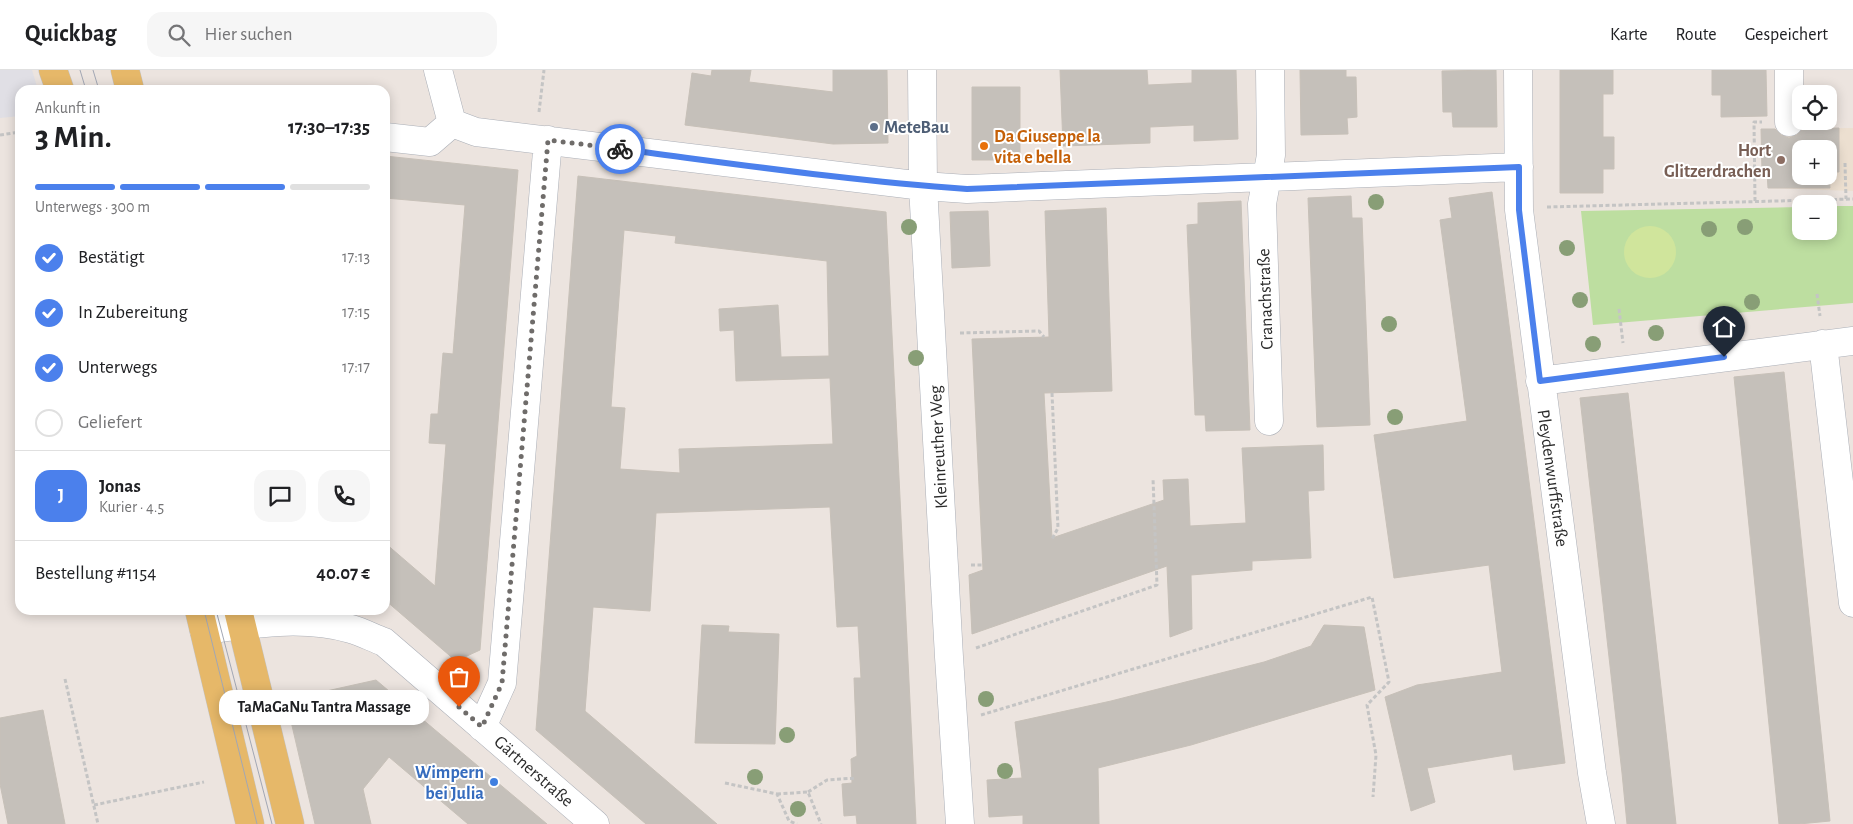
<!DOCTYPE html>
<html lang="de">
<meta charset="utf-8">
<style>
body{margin:0;font-family:"Alegreya Sans",sans-serif;background:#f6f6f6;color:#202124;height:100vh;display:flex;flex-direction:column;font-size:19px;white-space:nowrap}
*{box-sizing:border-box;margin:0}
p{font-size:16px;color:#757577}
.icon{flex:none;width:28px;height:28px;fill:none;stroke:currentColor;stroke-width:2;stroke-linecap:round;stroke-linejoin:round}
.map{position:relative;flex:1;overflow:hidden}
.drawer{position:absolute;left:15px;top:15px;width:375px;height:530px;display:flex;flex-direction:column;background:#fff;border-radius:15px;box-shadow:0 2px 12px #0003}
.drawer>*{flex:none}
.tools{position:absolute;left:1792px;top:15px;display:grid;gap:10px}
.tools a{display:grid;place-items:center;width:45px;height:45px;border-radius:10px;background:#fff;box-shadow:0 2px 12px #0003;font-size:25px}
.pin{position:absolute;display:grid;place-items:center;width:42px;height:42px;color:#fff;margin:-51px -21px;border-radius:50% 50% 50% 0;rotate:-45deg;box-shadow:0 0 5px #0007}
.pin .icon{rotate:45deg}
.courier{position:absolute;display:grid;place-items:center;width:50px;height:50px;margin:-25px;border:4px solid #4b80ec;border-radius:50%;background:#fff;color:#222;box-shadow:0 1px 6px #0007}
.bubble{position:absolute;height:35px;border-radius:15px;background:#fff;box-shadow:0 2px 12px #0003;font-size:16px;font-weight:700;line-height:35px;text-align:center}
.summary em{font-style:normal;font-weight:700}
.summary div{display:flex;flex-direction:column-reverse}
.summary{display:flex;align-items:center;justify-content:space-between;height:85px;padding:0 20px}
h1{font-size:32px;font-weight:700;line-height:38px}
.bar{display:grid;grid-template-columns:repeat(4,1fr);gap:8px 5px;align-content:center;height:60px;padding:0 20px}
.bar i{height:6px;border-radius:4px;background:#e0e0e0}
.bar .selected{background:#4b80ec}
.bar p{grid-column:span 4}
.line{display:flex;align-items:center;gap:12px;padding:0 20px;border-top:1px solid #e0e0e0}
.line div{flex:1}
.round{display:grid;place-items:center;flex:none;width:52px;height:52px;border-radius:15px;background:#f6f6f6}
ol{padding:0 20px;list-style:none}
li{display:flex;align-items:center;gap:15px;height:55px}
li p{margin-inline-start:auto}
li .icon{padding:5px;border-radius:50%;background:#4b80ec;color:#fff;stroke-width:4}
li:last-child{color:#757577}
li i{width:28px;height:28px;border:2px solid #e0e0e0;border-radius:50%}
header{display:flex;align-items:center;gap:30px;box-sizing:border-box;height:70px;padding:0 25px;background:#fff;border-bottom:1px solid #e0e0e0}
header strong{font-size:24px}
nav{display:flex;gap:28px;margin-inline-start:auto;font-size:18px}
.search{width:350px;height:45px;background:#f6f6f6;display:flex;align-items:center;gap:12px;box-sizing:border-box;padding:0 18px;border-radius:15px;color:#757577;font-size:19px}
.map>svg:first-child{display:block}
.industrial{fill:#e0dfe5}
.education{fill:#ecdfd0;fill-rule:evenodd}
.green{fill:#bddea0}
.pitch{fill:#d0e59c}
.building{fill:#c5c0ba;stroke:#c7c0b8;fill-rule:evenodd}
.lines{fill:none;stroke-linecap:round;stroke-linejoin:round}
.minor-casing{stroke:#abafb7;stroke-width:29}
.major-casing{stroke:#c4c4c4;stroke-width:29}
.path{stroke:#c4c4c4;stroke-width:3;stroke-dasharray:4 2.5;stroke-linecap:butt}
.minor{stroke:#fff;stroke-width:28}
.major{stroke:#e6b869;stroke-width:28}
.tram{stroke:#a2a7b4;stroke-width:1}
.tree{fill:#889e76}
.done{stroke:#6f6c6a;stroke-width:5;stroke-dasharray:0 9}
.route{stroke:#4b80ec;stroke-width:6}
.service-dot{fill:#5c6f8a;stroke:#fff;stroke-width:2}
.food-dot{fill:#e8710a;stroke:#fff;stroke-width:2}
.education-dot{fill:#8d6e63;stroke:#fff;stroke-width:2}
.shop-dot{fill:#3f7fe0;stroke:#fff;stroke-width:2}
.labels{text-anchor:middle;stroke-width:4;stroke-linejoin:round;paint-order:stroke}
.service-label{font-size:18px;font-weight:bold;fill:#4e5e75;stroke:#fff;text-anchor:start}
.food-label{font-size:18px;font-weight:bold;fill:#c56008;stroke:#fff;text-anchor:start}
.education-label{font-size:18px;font-weight:bold;fill:#785e54;stroke:#fff;text-anchor:end}
.street-label{font-size:18px;fill:#2b2b2b;stroke:#fff}
.shop-label{font-size:18px;font-weight:bold;fill:#366cbe;stroke:#fff;text-anchor:end}
</style>
<header>
<strong>Quickbag</strong>
<div class="search"><svg class="icon" aria-label="search" viewBox="0 0 24 24"><circle cx="10" cy="10" r="6"/><path d="M15 15l6 6"/></svg>Hier suchen</div>
<nav><a>Karte</a><a>Route</a><a>Gespeichert</a></nav>
</header>
<div class="map">
<svg width="1853" height="754" viewBox="0 0 1853 754">
<rect width="100%" height="100%" fill="#ece4df"/>
<path class="industrial" d="M0,0H32L38,20H20V46L0,48Z"/>
<path class="education" d="M1853,58V121L1768,118L1767,102H1762L1761,59ZM1801,79H1829V106H1801Z"/>
<path class="green" d="M1829,136H1853V233L1593,255L1581,141L1801,137V161H1829Z"/>
<path class="pitch" d="M1624 182a26 26 0 1 1 52 0a26 26 0 1 1-52 0Z"/>
<path class="building" d="M712,0H751L749,12L833,22V0H887L888,73L833,74L685,55L692,3L711,6Z
M1060,0H1147L1148,15L1192,13V0H1236L1238,69L1194,71V55L1150,57V73L1063,76Z
M1300,0H1346V7H1356L1357,47L1347,48L1348,64L1301,65Z
M1496,0L1497,57H1453L1452,42H1443L1442,1Z
M1560,0H1613V24H1603V67H1614V99H1603V123H1560Z
M1712,0H1766L1767,46L1721,47V25H1712Z
M972,17H1020V90H972Z
M1839,58V102H1829L1830,118H1768L1767,102H1762L1761,59H1775L1781,65L1789,68L1797,65L1803,59ZM1801,79H1829V106H1801Z
M385,86L518,100L480,580L456,591L385,530V473L435,516L446,374L429,373L431,344H438L443,283L453,284L465,135L385,128Z
M578,106L886,142L916,754H857L856,745L844,746L842,714L852,713L851,689L857,686L854,608H861L858,556L837,557L830,437L656,443L650,541L593,537L585,641L717,754H646L536,660ZM624,160L676,166L675,173L827,191L829,286L781,287L778,235L719,239L720,261L734,260L736,311L830,308L833,374L679,379L680,403L620,399L625,338L611,337Z
M1492,122L1565,693L1514,700L1512,684L1427,698L1435,732L1411,741L1385,627L1417,615L1502,602L1489,495L1394,508L1374,365L1467,351L1440,150L1452,148L1449,128Z
M1351,126L1352,148H1362L1370,355L1317,357L1308,128Z
M1241,131L1250,360L1206,361L1205,345H1195L1187,155L1198,154V133Z
M1106,138L1112,321L1044,323L1052,468L1164,430L1163,410L1188,409L1190,456L1246,453L1242,378L1323,375L1324,420L1308,421L1311,488L1252,491V500L1191,505L1192,559L1170,567L1167,496L972,564L969,505L983,500L972,269L1049,267L1045,141Z
M988,141L990,196L952,198L950,142Z
M1784,302L1830,751L1799,754H1779L1734,307Z
M1628,323L1670,698L1676,754H1627L1622,703L1580,328Z
M702,555L729,556L728,562L779,564L775,674L695,673Z
M1324,555L1364,557L1375,620L1191,675L1098,698L1099,754H1023V745L989,747L987,710L1022,708L1015,652L1111,631L1264,592L1311,576Z
M376,610L409,638L547,754H468L389,687L363,719L371,754H315L286,630Z
M43,640L65,754H8L0,714V648Z"/>
<g class="lines">
<g class="minor-casing">
<path id="minor" d="M438,0L452,53L476,62L923,116L967,119L1519,97
M922,0L923,116L949,587L960,754
M1518,0L1519,140L1592,703L1601,754
M1789,0V52
M385,67L430,72L452,53
M1823,274L1853,533
M1540,311L1853,271
M1269,351L1262,134L1271,85L1270,0
M204,560C253,554 302,545 351,559C362,562 373,568 384,572L595,754
M482,657L502,613L548,70"/>
</g>
<g class="major-casing">
<path id="major" d="M53,0L60,20
M125,0L130,20
M199,540L250,754
M238,540L290,754"/>
</g>
<path class="path" d="M539,42L544,0
M1816,52H1832
M0,65L20,62
M1845,93L1846,129
M1755,131L1754,52H1762
M1547,137L1853,129
M1817,224L1820,246
M1619,239L1623,273
M960,263L1039,261L1044,267
M1052,323L1058,458L1052,469
M971,495H983
M976,578L1157,515L1153,408
M65,609L98,754
M981,645L1372,527L1389,612L1367,635L1376,685L1373,727
M725,713L777,724L789,751L797,754
M808,722L827,710L856,708
M777,724L808,722L821,754
M94,735L204,712"/>
<use href="#minor" class="minor"/>
<use href="#major" class="major"/>
<path class="tram" d="M80,0L86,20
M93,0L99,20
M204,540L257,754
M216,540L272,754"/>
</g>
<g class="tree">
<circle cx="1376" cy="132" r="8"/>
<circle cx="909" cy="157" r="8"/>
<circle cx="1745" cy="157" r="8"/>
<circle cx="1709" cy="159" r="8"/>
<circle cx="1567" cy="178" r="8"/>
<circle cx="1580" cy="230" r="8"/>
<circle cx="1752" cy="232" r="8"/>
<circle cx="1389" cy="254" r="8"/>
<circle cx="1656" cy="263" r="8"/>
<circle cx="1593" cy="274" r="8"/>
<circle cx="916" cy="288" r="8"/>
<circle cx="1395" cy="347" r="8"/>
<circle cx="986" cy="629" r="8"/>
<circle cx="787" cy="665" r="8"/>
<circle cx="1005" cy="701" r="8"/>
<circle cx="755" cy="707" r="8"/>
<circle cx="798" cy="739" r="8"/>
</g>
<g class="lines">
<path class="done" d="M459,637L482,657L502,613L548,70L620,79"/>
<path class="route" d="M620,79C736,94 851,111 967,119L1519,97V140L1540,311L1724,287"/>
</g>
<circle class="service-dot" cx="874" cy="57" r="5"/>
<circle class="food-dot" cx="984" cy="76" r="5"/>
<circle class="education-dot" cx="1781" cy="90" r="5"/>
<circle class="shop-dot" cx="494" cy="712" r="5"/>
<g class="labels">
<g class="service-label">
<text x="884" y="63">MeteBau</text>
</g>
<g class="food-label">
<text x="994" y="72">Da Giuseppe la<tspan x="994" dy="21">vita e bella</tspan></text>
</g>
<g class="education-label">
<text x="1771" y="86">Hort<tspan x="1771" dy="21">Glitzerdrachen</tspan></text>
</g>
<g class="street-label">
<text transform="translate(1265 229) rotate(-92)" y="6">Cranachstraße</text>
<text transform="translate(938 377) rotate(-93)" y="6">Kleinreuther Weg</text>
<text transform="translate(1553 408) rotate(82)" y="6">Pleydenwurffstraße</text>
<text transform="translate(534 701) rotate(41)" y="6">Gärtnerstraße</text>
</g>
<g class="shop-label">
<text x="484" y="708">Wimpern<tspan x="484" dy="21">bei Julia</tspan></text>
</g>
</g>
</svg>
<div class="tools">
<a><svg class="icon" aria-label="locate" viewBox="0 0 24 24"><circle cx="12" cy="12" r="6"/><path d="M12 2v4M12 18v4M2 12h4M18 12h4"/></svg></a>
<a>+</a>
<a>−</a>
</div>
<div class="pin" style="left:459px;top:637px;background:#ea580c"><svg class="icon" aria-label="bag" viewBox="0 0 24 24"><path d="M5 8h14l-1 12H6zM9 8a3 3 0 0 1 6 0"/></svg></div>
<div class="pin" style="left:1724px;top:287px;background:#1f2937"><svg class="icon" aria-label="home" viewBox="0 0 24 24"><path d="M3 11l9-7 9 7M6 9v11h12V9"/></svg></div>
<div class="courier" style="left:620px;top:79px"><svg class="icon" aria-label="bike" viewBox="0 0 24 24"><circle cx="6" cy="16" r="4"/><circle cx="18" cy="16" r="4"/><path d="M6 16l4-8h5l3 8M10 8l3 8H6M13 5h3"/></svg></div>
<div class="bubble" style="left:219px;top:620px;width:210px">TaMaGaNu Tantra Massage</div>
<section class="drawer">
<div class="summary"><div><h1>3 Min.</h1><p>Ankunft in</p></div><em>17:30–17:35</em></div>
<div class="bar"><i class="selected"></i><i class="selected"></i><i class="selected"></i><i></i><p>Unterwegs · 300 m</p></div>
<ol>
<li><svg class="icon" aria-label="check" viewBox="0 0 24 24"><path d="M5 12l5 5 9-10"/></svg>Bestätigt<p>17:13</p></li>
<li><svg class="icon" aria-label="check" viewBox="0 0 24 24"><path d="M5 12l5 5 9-10"/></svg>In Zubereitung<p>17:15</p></li>
<li><svg class="icon" aria-label="check" viewBox="0 0 24 24"><path d="M5 12l5 5 9-10"/></svg>Unterwegs<p>17:17</p></li>
<li><i></i>Geliefert</li>
</ol>
<div class="line" style="height:90px"><b class="round" style="background:#4b80ec;color:#fff">J</b><div><b>Jonas</b><p>Kurier · 4.5</p></div><a class="round"><svg class="icon" aria-label="chat" viewBox="0 0 24 24"><path d="M4 5h16v11H9l-5 4z"/></svg></a><a class="round"><svg class="icon" aria-label="phone" viewBox="0 0 24 24"><path d="M5 4h4l2 5-3 2q2 4 5 5l2-3 5 2v4C11 20 4 13 5 4z"/></svg></a></div>
<div class="line" style="height:65px"><div>Bestellung #1154</div><b>40.07 €</b></div>
</section>
</div>
